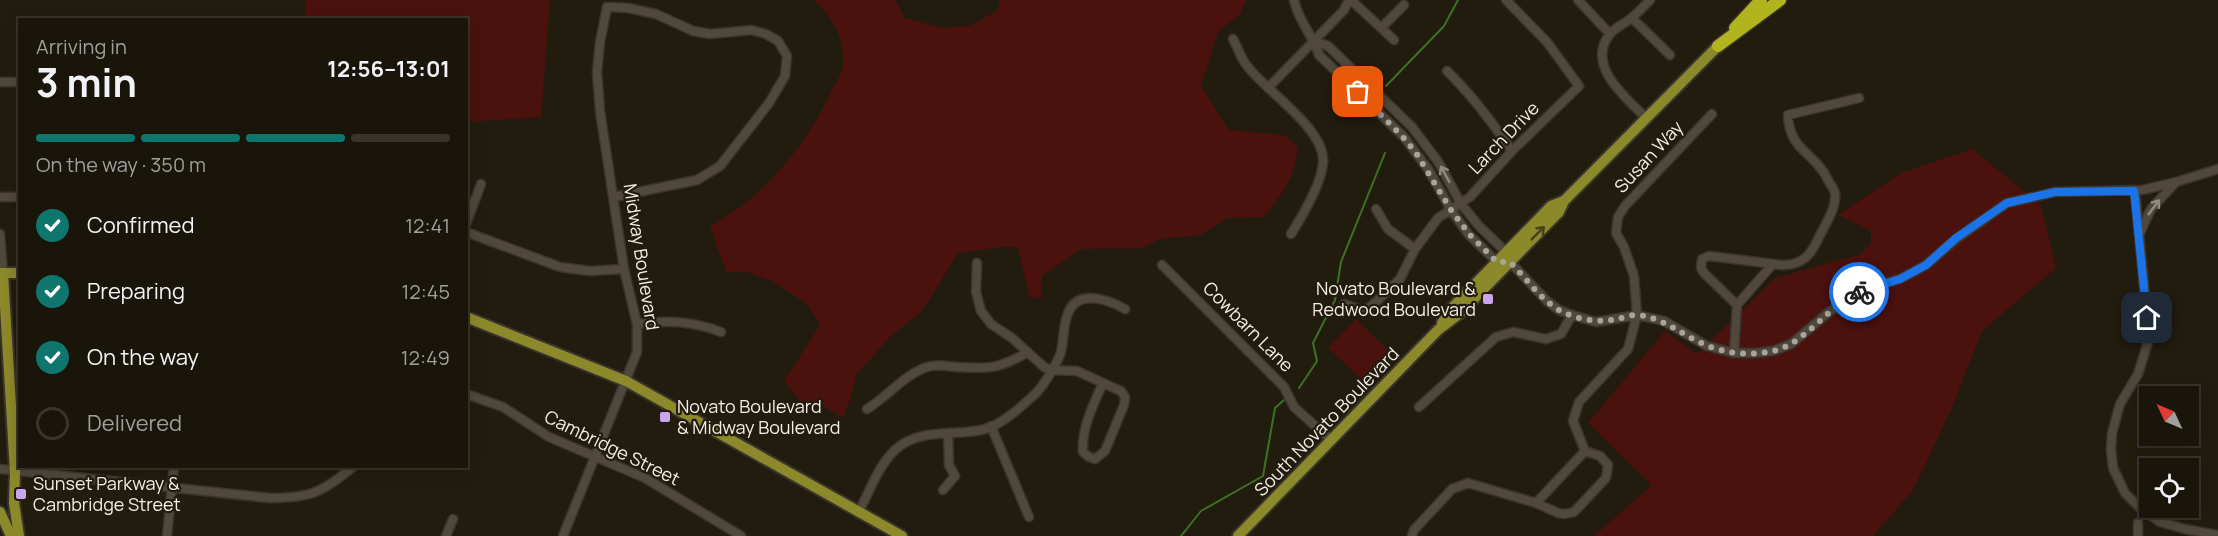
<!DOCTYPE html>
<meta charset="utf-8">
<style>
body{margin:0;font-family:Manrope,sans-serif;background:#272219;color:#f1f3f6;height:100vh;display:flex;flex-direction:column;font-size:22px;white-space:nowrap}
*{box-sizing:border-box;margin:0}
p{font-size:20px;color:#9f9f9d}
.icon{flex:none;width:33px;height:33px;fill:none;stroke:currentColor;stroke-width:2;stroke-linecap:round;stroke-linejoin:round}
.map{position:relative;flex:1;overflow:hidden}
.drawer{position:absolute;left:18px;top:18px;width:450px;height:450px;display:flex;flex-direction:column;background:#1a150b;border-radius:0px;box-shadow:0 3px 15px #0003,0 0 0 2px #38342c}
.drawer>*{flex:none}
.needle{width:39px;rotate:314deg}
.fabs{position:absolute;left:2139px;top:386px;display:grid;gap:12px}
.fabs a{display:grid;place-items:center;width:60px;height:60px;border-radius:0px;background:#1a150b;box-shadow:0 3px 15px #0003,0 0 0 2px #38342c;font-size:30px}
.pin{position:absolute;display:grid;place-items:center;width:51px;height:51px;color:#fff;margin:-26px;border-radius:12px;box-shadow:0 3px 9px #0006}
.courier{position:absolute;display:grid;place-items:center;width:60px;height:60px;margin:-30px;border:4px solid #1a73e8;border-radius:50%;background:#fff;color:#222;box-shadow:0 2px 8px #0007}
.summary em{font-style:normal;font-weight:700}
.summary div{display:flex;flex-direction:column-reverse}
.summary{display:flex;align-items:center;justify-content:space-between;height:102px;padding:0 18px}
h1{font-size:39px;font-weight:700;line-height:45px}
.bar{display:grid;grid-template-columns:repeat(4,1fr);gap:9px 6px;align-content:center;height:72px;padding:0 18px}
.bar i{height:8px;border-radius:4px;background:#38342c}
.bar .active{background:#0f766e}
.bar p{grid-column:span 4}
ol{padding:0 18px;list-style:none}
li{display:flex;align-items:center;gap:18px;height:66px}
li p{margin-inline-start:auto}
li .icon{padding:6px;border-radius:50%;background:#0f766e;color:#fff;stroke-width:4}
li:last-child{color:#9f9f9d}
li i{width:33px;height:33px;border:3px solid #38342c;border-radius:50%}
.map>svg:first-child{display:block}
.green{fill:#4b110d}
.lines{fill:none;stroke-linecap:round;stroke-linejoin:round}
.stream{stroke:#3c7126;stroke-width:2}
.minor-casing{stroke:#3a342e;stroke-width:11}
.major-casing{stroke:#3a342e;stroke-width:14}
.highway-casing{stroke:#3a342e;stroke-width:15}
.minor{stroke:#50483b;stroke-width:8}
.major{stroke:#8b892a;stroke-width:10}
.highway{stroke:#b2b41e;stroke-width:12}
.oneway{stroke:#918a7f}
.oneway2{stroke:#474218}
.done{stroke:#a9a49a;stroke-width:6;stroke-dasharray:0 10.8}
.route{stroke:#1a73e8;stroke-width:8}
.poi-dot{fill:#c9a5ee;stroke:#221c0f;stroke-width:2}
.labels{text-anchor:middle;stroke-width:4.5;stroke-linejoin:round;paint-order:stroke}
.street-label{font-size:18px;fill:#f2ede5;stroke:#221c0f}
.poi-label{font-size:18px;fill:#f2ede5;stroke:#221c0f;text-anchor:start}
</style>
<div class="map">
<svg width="2218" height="536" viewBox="0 0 2218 536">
<rect width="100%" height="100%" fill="#221c0f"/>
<path class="green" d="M306,0H550L541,117L467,122L466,20L304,19Z
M813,0H895L905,18L942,28L969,26L997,11L1000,0H1246L1240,14L1218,32L1201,86L1229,130L1284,135L1298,147C1295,177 1282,196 1263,217L1228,218L1200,235L1160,239L1142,248L1081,249L1042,276L1041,299L1029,296L1018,247H1001L958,253L922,311L890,337L856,375L851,397L843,418L817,402L803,404L784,381L820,325L807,304L774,282L747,272H726L710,226C765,197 807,145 833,88C837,81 843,71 843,63C844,37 832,15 813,0Z
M1972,149L2041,205L2056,268L1982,331L1951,410L1913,490L1873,536H1594L1652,485L1588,423L1665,331L1697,354L1775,278L1861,254L1871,243V231L1838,215L1901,173Z
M1356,319L1389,351L1362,380L1328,348Z"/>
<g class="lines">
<path class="stream" d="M1386,86L1444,26L1458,0
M1299,388L1317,361L1313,343L1335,300L1341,262L1385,153
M1181,536L1201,511L1263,476L1275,408L1284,400"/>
<g class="minor-casing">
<path id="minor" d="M1294,0C1299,23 1312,33 1319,55L1403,136L1428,169L1451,210L1469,235L1497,262H1500
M1351,0L1394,40
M1578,0L1610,34
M1632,18L1670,55
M1381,28L1404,5
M1233,39C1238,48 1241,59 1248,67C1267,92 1326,129 1323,163C1321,185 1303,215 1291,234
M1314,41L1328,46L1412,127L1439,163L1461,204L1479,226L1506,252L1510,262L1547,301L1559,310L1572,315L1596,322L1637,315L1664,321L1707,346L1734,353H1755L1773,351L1791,344L1829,312L1854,295L1873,286L1900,279L1926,265L1956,239L2007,203L2055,192L2142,190L2176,182L2218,169
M1447,71C1472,95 1492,122 1512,151
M0,82H20
M1268,88L1344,10L1349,0
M1645,117C1626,98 1585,65 1610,34C1615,28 1623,24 1629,20C1637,14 1643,7 1650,0
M2135,191L2149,339L2138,374L2120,404L2112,433L2111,450L2113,468L2125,493L2140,508L2160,522L2185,529L2218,535
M0,197H20
M1376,209L1388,229L1415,249
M466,224L481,184
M466,232L560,267L590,271L624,269
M2140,233L2151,209L2175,183
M0,234L3,273
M977,263L976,292L981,311L991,324L1012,338L1044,367L1051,370L1077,371L1103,383
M1162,265L1284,387L1294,407L1332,441
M1344,304L1361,310L1369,308L1378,300L1400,279L1415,249L1438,218L1470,197L1512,151L1579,86L1547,42L1506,0
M1737,305L1704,273L1701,268L1702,259L1709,256L1782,265C1803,265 1811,255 1819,237C1825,225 1837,207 1835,193C1834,189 1830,184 1828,180C1815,152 1789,151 1788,115L1859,98
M637,324C667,320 693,321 721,332
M1734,353L1737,305L1772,265
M1103,383L1121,391L1125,397L1124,405L1105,451L1095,459L1089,457L1083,452C1081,429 1094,403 1103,383Z
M466,394L503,407L549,437L645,478L741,536
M1419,407L1496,337L1513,332L1546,339L1561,334L1572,315
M867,409C887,397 902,377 924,368C935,364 945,366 956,367C989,369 999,369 1028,352
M991,426L1029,517
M0,469L269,498C310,498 322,493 354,466
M943,490L955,476L949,465L948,433
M1536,503L1558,513L1565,514L1574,512L1606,478L1608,465L1600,456L1585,451
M858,513C869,493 878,466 895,450C921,425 960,439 991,427C1007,420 1022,406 1035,394C1043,387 1058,362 1061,352C1064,339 1063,323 1069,311C1079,289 1109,300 1125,309
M167,536L174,466
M446,536L453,519
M563,536L637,352V324L624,269L600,111L597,72L600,42L607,7L628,8L656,14L693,31L710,34L751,30L766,34L778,41L787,56L785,76L769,103L720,166L697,180L614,197
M1412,536L1414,530L1452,489L1468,483L1536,503L1585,451L1573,421L1579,402L1628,349L1637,315L1634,276L1624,247L1616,233L1618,217L1625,206L1712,114
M2138,536V523"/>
</g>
<g class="major-casing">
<path id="major" d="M0,273H20
M3,273L15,472L14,503L19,536
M466,317L626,381L902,536
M1442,323L1452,308L1551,206L1564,201
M0,512L11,536
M1238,536L1438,330L1459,314L1559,212L1564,201L1718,46"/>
</g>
<g class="highway-casing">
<path id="highway" d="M1735,28L1761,0
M1718,46L1780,0"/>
</g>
<use href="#minor" class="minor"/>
<use href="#major" class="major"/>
<use href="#highway" class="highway"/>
</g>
<defs><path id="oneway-shaft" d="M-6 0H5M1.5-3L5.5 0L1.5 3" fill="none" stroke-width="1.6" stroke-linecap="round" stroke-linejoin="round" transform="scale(1.5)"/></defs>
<g class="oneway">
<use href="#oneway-shaft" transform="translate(1445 174) rotate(-119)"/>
<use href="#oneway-shaft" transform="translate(2154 207) rotate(-53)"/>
</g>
<use class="oneway2" href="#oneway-shaft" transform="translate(1538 233) rotate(-45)"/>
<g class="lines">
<path class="done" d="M1358,92L1402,136L1416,153L1451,210L1470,235L1497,262H1510C1526,278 1540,299 1559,310C1577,320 1598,323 1617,319C1624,318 1632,314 1639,315C1668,320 1681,335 1706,345C1726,354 1752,356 1773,351C1807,343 1827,306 1859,292"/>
<path class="route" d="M1859,292L1900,279L1926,265L1956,238L2007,203L2055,192L2134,191L2147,318"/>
</g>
<g class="poi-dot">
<rect x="1482" y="293" width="12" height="12" rx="3"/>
<rect x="659" y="411" width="12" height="12" rx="3"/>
<rect x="15" y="488" width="12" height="12" rx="3"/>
</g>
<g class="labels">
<g class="street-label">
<text transform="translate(1504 138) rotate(-46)" y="6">Larch Drive</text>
<text transform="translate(1649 157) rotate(-47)" y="6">Susan Way</text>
<text transform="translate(641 257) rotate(81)" y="6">Midway Boulevard</text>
<text transform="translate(1248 327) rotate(45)" y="6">Cowbarn Lane</text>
<text transform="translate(1327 422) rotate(-46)" y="6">South Novato Boulevard</text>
<text transform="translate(612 448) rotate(26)" y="6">Cambridge Street</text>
</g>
<g class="poi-label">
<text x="1476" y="295" text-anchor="end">Novato Boulevard &amp;<tspan x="1476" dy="21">Redwood Boulevard</tspan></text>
<text x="677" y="413">Novato Boulevard<tspan x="677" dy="21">&amp; Midway Boulevard</tspan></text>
<text x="33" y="490">Sunset Parkway &amp;<tspan x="33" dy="21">Cambridge Street</tspan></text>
</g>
</g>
</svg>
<div class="fabs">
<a><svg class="needle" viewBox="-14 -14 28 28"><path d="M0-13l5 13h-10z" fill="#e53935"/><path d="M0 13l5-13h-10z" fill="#9f9f9d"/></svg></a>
<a><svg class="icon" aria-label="locate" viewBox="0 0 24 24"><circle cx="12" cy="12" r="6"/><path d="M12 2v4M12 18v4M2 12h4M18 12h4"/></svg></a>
</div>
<div class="pin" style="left:1358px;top:92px;background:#ea580c"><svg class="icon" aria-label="bag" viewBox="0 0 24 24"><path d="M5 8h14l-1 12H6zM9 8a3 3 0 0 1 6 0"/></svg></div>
<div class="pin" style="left:2147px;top:318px;background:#1f2937"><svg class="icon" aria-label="home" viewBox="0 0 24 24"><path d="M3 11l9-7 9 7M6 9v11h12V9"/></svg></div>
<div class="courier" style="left:1859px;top:292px"><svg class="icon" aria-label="bike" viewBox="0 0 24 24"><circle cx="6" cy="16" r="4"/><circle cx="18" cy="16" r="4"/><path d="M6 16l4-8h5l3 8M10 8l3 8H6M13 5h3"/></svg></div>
<section class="drawer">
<div class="summary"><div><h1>3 min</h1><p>Arriving in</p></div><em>12:56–13:01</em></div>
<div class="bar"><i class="active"></i><i class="active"></i><i class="active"></i><i></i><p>On the way · 350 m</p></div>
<ol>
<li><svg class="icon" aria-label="check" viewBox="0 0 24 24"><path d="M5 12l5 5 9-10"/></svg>Confirmed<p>12:41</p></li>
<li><svg class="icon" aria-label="check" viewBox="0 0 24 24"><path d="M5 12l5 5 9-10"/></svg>Preparing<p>12:45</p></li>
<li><svg class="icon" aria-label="check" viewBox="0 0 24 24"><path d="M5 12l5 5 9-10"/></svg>On the way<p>12:49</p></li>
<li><i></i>Delivered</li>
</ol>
</section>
</div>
